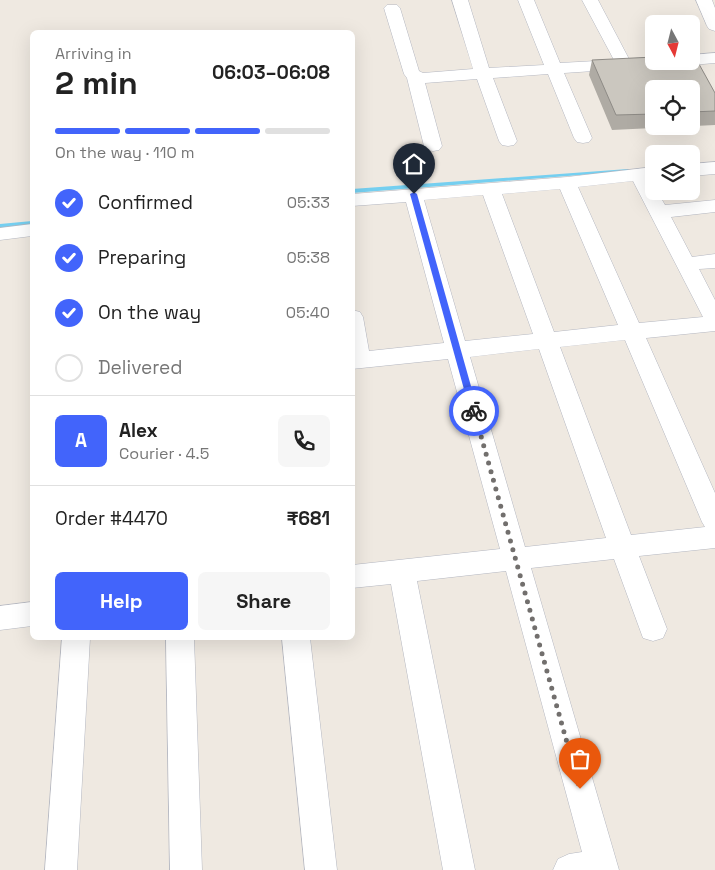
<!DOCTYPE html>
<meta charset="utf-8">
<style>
body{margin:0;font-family:"Space Grotesk",sans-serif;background:#f6f6f6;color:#222;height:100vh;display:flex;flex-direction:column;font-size:19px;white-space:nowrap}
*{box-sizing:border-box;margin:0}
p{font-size:16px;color:#767676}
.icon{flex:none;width:28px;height:28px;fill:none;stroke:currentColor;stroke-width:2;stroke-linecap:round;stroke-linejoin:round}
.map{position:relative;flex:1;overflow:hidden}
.side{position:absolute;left:30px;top:30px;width:325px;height:610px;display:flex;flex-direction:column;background:#fff;border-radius:8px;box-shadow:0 5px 20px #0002}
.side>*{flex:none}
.needle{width:32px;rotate:173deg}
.fabs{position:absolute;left:645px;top:15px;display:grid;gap:10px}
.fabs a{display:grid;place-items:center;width:55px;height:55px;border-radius:8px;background:#fff;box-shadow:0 5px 20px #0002;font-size:25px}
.pin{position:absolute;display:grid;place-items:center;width:42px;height:42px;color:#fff;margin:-51px -21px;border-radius:50% 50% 50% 0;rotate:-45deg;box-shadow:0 0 5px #0007}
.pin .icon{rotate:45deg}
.courier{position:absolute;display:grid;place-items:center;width:50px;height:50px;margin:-25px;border:4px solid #4264fb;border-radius:50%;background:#fff;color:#222;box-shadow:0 1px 6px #0007}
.head em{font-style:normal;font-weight:700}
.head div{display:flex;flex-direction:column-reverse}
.head{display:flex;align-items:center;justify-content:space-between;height:85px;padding:0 25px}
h1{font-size:32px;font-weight:700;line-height:38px}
.bar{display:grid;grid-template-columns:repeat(4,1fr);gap:8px 5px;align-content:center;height:60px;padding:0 25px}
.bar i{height:6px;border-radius:4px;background:#e0e0e0}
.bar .selected{background:#4264fb}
.bar p{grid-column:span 4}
.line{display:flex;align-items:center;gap:12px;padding:0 25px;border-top:1px solid #e0e0e0}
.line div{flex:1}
.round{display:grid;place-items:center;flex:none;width:52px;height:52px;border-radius:8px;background:#f6f6f6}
ol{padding:0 25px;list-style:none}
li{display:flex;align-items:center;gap:15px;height:55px}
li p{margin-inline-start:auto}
li .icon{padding:5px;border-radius:50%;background:#4264fb;color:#fff;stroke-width:4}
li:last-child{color:#767676}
li i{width:28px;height:28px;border:2px solid #e0e0e0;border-radius:50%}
.cta{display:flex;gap:10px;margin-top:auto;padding:10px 25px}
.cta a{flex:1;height:58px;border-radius:8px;background:#4264fb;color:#fff;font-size:20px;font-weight:700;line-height:58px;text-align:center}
.cta a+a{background:#f6f6f6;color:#222}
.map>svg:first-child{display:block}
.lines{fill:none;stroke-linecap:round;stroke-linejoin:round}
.stream{fill:#75cff0;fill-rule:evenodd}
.minor-casing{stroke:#b4b7c1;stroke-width:1}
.minor{fill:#fff;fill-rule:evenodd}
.wall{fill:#afaba4;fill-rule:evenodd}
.building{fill:#cbc7bf;stroke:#8e8b86}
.route{fill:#4264fb}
.done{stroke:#726f6d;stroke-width:5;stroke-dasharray:0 9}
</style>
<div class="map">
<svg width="715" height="870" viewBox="0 0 715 870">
<rect width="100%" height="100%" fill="#efe9e1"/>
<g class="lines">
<path class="stream" d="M628,169L630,170V171L352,193V189Z
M32,221V225L0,228V224Z"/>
<g class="minor-casing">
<path id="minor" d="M452,0H468L489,68L544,65L518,0H534L560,63L614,60L582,0H598L629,59L654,57V61H675L673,64L667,66L564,73L592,138L589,142L583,143L577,142L574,138L548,74L493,78L517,141L514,145L508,146L502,145L499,141L477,79L425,83L442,146L439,150L433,151L427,150L424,146L407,78L404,74L384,8L387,5H397L400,8L419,71L423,73L473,69Z
M696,0H712L715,8V31L709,29L707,26Z
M715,53V63L691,65L684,61H691V55Z
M715,162V174L691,176V164Z
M654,167V179H651L654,184V191H657L665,205L715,200V212L671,217L692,257L715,254V268L699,269L715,300V331L646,338L715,493V548L639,556L667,629L663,638L653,641L643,638L614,559L531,568L619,870H553L558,859L569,854L582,852L506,571L417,581L475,870H443L391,584L352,588V565L500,549L448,359L352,369V310L360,312L363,317L369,351L444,343L406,202L352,206V194L567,177ZM633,181L703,317L639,323L578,187ZM560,189L618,325L554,332L502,194ZM483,195L533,334L465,341L424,200ZM625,340L702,522L705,527L631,535L560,347ZM539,349L606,538L525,547L470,357Z
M32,224V236L0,240V228Z
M32,602V626L0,630V606Z
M62,638H90L77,870H45Z
M166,638H194L202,870H170Z
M282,638H310L337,870H305Z"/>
</g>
<use href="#minor" class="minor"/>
</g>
<path class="wall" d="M592,60L715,93V125L612,130L589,75ZM654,89H691V126H654Z"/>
<path class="building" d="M691,55H694L715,93V111L691,112V89H654V114L616,115L592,60L654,57V61H691Z"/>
<path class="route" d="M414,192L417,194L478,411L474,414L470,411L410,194Z"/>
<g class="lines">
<path class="done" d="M474,411L580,789"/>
</g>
</svg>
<div class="fabs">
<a><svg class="needle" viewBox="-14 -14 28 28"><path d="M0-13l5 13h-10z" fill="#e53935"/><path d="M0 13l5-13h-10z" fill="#767676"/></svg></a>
<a><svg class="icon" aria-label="locate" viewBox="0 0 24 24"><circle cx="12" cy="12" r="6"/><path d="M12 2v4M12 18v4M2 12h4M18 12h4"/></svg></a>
<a><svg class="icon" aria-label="layers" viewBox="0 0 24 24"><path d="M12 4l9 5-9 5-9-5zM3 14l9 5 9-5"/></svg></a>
</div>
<div class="pin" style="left:580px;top:789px;background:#ea580c"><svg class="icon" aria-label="bag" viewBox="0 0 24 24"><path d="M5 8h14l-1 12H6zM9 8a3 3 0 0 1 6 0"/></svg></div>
<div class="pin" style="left:414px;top:194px;background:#1f2937"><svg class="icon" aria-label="home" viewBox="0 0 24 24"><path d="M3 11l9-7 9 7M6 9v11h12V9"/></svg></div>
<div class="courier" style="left:474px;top:411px"><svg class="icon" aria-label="bike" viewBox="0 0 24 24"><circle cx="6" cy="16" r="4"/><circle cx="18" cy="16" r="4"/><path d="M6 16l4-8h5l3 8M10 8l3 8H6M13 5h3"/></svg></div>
<section class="side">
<div class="head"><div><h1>2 min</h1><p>Arriving in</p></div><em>06:03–06:08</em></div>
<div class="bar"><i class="selected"></i><i class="selected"></i><i class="selected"></i><i></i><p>On the way · 110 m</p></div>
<ol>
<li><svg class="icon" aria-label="check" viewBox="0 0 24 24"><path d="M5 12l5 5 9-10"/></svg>Confirmed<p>05:33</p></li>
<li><svg class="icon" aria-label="check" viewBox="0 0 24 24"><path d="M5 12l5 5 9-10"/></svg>Preparing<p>05:38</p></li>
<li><svg class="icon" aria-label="check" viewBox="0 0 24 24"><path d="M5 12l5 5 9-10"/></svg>On the way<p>05:40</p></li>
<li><i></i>Delivered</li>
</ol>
<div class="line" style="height:90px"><b class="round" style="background:#4264fb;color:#fff">A</b><div><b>Alex</b><p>Courier · 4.5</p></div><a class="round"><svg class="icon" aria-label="phone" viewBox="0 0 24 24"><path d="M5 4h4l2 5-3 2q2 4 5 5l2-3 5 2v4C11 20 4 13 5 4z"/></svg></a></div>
<div class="line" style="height:65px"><div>Order #4470</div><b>₹681</b></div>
<div class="cta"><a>Help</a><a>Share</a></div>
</section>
</div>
